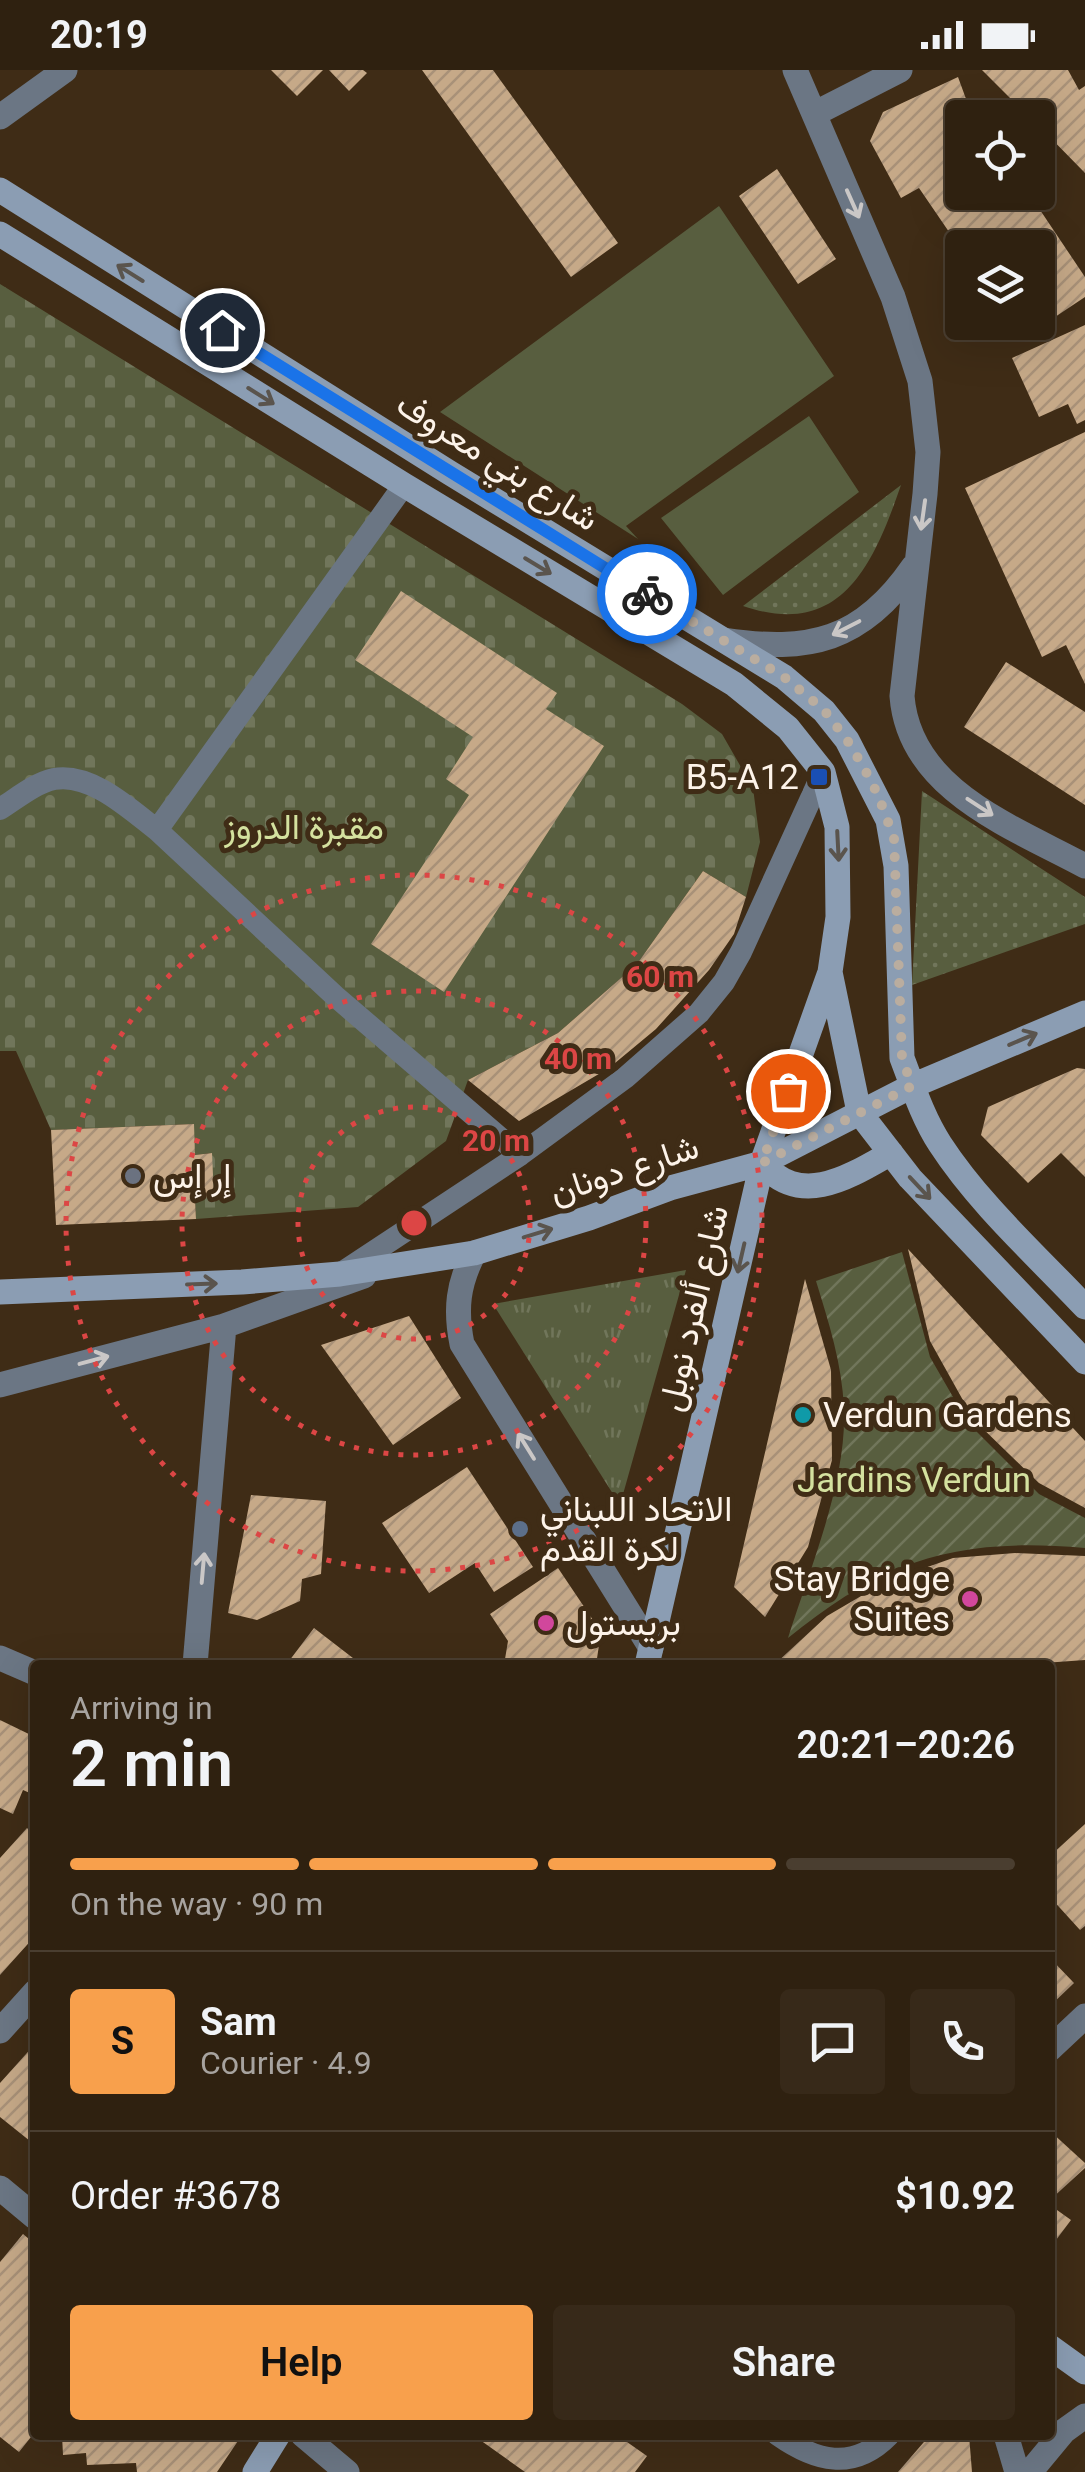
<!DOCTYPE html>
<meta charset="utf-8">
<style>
body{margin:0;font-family:Roboto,Vazirmatn,sans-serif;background:#372919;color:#f1f3f6;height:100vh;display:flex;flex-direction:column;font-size:38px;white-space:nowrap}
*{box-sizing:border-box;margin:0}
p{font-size:32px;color:#a7a39f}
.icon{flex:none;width:55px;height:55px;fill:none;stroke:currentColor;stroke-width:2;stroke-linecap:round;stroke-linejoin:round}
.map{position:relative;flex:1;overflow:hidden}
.drawer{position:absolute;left:30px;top:1590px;width:1025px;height:780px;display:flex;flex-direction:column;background:#2f2110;border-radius:10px;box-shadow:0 10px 40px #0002,0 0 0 2px #4a3e30}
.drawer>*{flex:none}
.controls{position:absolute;left:945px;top:30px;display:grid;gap:20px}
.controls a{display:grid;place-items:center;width:110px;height:110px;border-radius:10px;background:#2f2110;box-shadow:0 10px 40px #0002,0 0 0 2px #4a3e30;font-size:50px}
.pin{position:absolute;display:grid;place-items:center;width:85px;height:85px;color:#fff;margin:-42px;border:5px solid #fff;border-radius:50%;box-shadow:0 2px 10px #0007}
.courier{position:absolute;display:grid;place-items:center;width:100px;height:100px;margin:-50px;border:8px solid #1a73e8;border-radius:50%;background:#fff;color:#222;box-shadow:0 2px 12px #0007}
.head em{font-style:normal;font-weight:600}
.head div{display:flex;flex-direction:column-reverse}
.head{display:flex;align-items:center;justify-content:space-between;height:170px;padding:0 40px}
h1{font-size:65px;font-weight:600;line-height:75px}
.bar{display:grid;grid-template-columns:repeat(4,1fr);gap:15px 10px;align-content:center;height:120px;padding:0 40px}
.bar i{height:12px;border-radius:8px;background:#4a3e30}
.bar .current{background:#f8a04c}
.bar p{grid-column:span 4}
.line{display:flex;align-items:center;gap:25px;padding:0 40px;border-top:2px solid #4a3e30}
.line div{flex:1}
.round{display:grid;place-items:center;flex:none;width:105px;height:105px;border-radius:10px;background:#372919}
.action{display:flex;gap:20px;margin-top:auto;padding:20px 40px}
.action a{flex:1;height:115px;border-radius:10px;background:#f8a04c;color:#111;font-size:40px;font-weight:600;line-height:115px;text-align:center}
.action a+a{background:#372919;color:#f1f3f6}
.status{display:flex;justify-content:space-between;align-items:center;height:70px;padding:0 50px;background:#2f2110;direction:ltr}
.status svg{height:28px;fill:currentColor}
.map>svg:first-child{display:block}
.grass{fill:url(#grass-tufts)}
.cemetery{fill:url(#cemetery-stones)}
.park{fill:url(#park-dots)}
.garden{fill:url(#garden-furrows)}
.pitch{fill:#585e3f}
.building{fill:url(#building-hatch)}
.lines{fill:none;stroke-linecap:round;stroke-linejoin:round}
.lane{stroke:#6b7684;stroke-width:22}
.street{stroke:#6b7684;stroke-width:25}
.secondary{stroke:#8b9db3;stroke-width:25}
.oneway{stroke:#cac7c6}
.oneway2{stroke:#5a544d}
.done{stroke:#baad9f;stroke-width:10;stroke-dasharray:0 18}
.route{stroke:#1a73e8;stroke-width:12}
.ring{fill:none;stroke:#dc4645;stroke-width:5;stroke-dasharray:5 10}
.transit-dot{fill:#1a4fb4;stroke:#3f2c16;stroke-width:4}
.worship-dot{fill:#6b7280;stroke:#3f2c16;stroke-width:4}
.culture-dot{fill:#0f9aa8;stroke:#3f2c16;stroke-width:4}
.service-dot{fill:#5c6f8a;stroke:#3f2c16;stroke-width:4}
.hotel-dot{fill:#d1479c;stroke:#3f2c16;stroke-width:4}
.labels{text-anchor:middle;stroke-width:10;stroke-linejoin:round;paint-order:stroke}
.street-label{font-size:35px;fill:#fdf3e9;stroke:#3f2c16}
.poi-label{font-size:35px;fill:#fdf3e9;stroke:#3f2c16;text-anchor:start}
.park-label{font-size:35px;fill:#d4e19f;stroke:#3f2c16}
.centre{fill:#dc4645;stroke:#3f2c16;stroke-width:5}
.ring-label{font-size:30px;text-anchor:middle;font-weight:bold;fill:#dc4645;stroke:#3f2c16;stroke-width:10;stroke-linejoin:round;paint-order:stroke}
</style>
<div class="status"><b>20:19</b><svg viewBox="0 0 49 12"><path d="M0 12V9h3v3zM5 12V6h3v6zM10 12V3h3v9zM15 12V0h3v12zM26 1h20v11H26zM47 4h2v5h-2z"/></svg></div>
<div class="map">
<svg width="1085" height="2402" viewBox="0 0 1085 2402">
<defs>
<pattern id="grass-tufts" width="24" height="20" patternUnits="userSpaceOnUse" patternTransform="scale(2.5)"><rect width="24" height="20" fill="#585e3f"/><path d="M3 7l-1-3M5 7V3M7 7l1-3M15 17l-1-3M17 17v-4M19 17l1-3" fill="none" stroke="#71765b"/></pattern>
<pattern id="cemetery-stones" width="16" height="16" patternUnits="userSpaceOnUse" patternTransform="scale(2.5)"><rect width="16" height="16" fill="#585e3f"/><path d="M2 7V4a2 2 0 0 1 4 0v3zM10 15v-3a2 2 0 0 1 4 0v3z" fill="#71765b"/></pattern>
<pattern id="park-dots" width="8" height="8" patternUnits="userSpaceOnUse" patternTransform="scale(2.5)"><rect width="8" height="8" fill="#585e3f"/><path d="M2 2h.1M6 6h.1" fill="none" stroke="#71765b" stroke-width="1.8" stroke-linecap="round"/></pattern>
<pattern id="garden-furrows" width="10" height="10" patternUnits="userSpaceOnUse" patternTransform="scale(2.5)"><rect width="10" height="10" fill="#585e3f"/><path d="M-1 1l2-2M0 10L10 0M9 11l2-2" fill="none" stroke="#71765b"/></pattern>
<pattern id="building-hatch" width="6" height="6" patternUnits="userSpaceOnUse" patternTransform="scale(2.5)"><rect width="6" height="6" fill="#c6a988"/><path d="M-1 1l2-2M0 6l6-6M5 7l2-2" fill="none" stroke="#a89178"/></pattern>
</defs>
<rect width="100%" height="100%" fill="#3f2c16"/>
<path class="grass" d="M686,1200L620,1435L493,1234Z"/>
<path class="cemetery" d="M0,214L682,634L722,664L753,718L760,772L746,827L703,801L637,894L558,963L468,1010L446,1071L358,1137L196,1149L195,1128L214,1126L211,1083L195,1085L193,1054L51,1060L16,981H0Z"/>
<path class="park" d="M901,415C874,493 842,570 743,536Z
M922,721L1085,827V854L912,915Z"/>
<path class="garden" d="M902,1182L930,1287L968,1353L1039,1424L1085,1448V1478C959,1467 886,1488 788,1568C810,1498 847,1412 844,1338C842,1294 829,1253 816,1211Z"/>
<path class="pitch" d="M719,136L834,306L626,456L638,469L440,342Z
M809,346L859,422L723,525L661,448Z"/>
<path class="building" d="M271,0H323L297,26Z
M329,0H363L367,3L349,21Z
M422,0H493L618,173L571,207Z
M982,0H1068L1079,20L1085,16V103L1038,55V48H1030Z
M958,7L973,48H962V122H1028L1085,207V227L1022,269L1011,252H1038V178H960L919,118L901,128L870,71L883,42Z
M777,99L836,189L798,214L739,126Z
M1085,255V350L1077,354L1068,334L1039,347L1012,288Z
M1085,362V614L1066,575L1042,587L965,418Z
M401,521L557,623L546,639L604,676L444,922L371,874L469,725L446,709L473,667L355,590Z
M1006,592L1085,642V735L964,657Z
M703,801L746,827L734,864L709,900L656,959L609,998L519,1051L468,1010L558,963L637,894Z
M1077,998L1085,999V1107L1061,1083L1028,1113L981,1065L988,1037Z
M194,1054L195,1085L212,1083L214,1127L195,1128L196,1149L56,1155L51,1060Z
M908,1179L1085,1371V1438L1039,1413L974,1350L930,1271Z
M805,1209L831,1300L832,1390L808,1477L765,1547L734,1517Z
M409,1246L461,1328L393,1375L321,1275Z
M467,1397L533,1497L494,1522L475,1493L429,1523L382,1453Z
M251,1425L326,1431L321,1504L302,1509L300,1531L257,1550L228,1543Z
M1015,1483L1085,1486V1590L1016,1595H774L827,1546L885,1512L953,1488Z
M558,1498L601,1562L596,1595H504L508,1571L490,1544Z
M314,1558L362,1595H286Z
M0,1650L35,1667V1718L32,1724L23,1720L13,1744L0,1738Z
M1085,1754V1856L1080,1860L1050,1827V1786Z
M27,1758L35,1765V1866L0,1905V1788Z
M1050,1888L1074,1913L1050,1936Z
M35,1974V2075L0,2047V2013Z
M1050,2061L1085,2093V2098L1050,2130Z
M1050,2135L1071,2150L1050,2178Z
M23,2164L35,2174V2362L19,2382L0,2367V2192Z
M62,2365H242L217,2402H137L136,2393L87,2395L86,2383L63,2385Z
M473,2365H617L647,2386L635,2402H525Z
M930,2365H969L972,2402H898Z"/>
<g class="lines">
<path class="lane" d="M0,739C16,729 35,713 54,709C91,702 131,740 157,760L335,926L520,1085
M157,760L404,415
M340,1204L520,1085L625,1008L699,943L724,912L741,882L823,702
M778,2365C815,2391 853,2402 889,2365"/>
<path class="street" d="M795,0L893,227L920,311L928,382L925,424L902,626C909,720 1013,757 1085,796
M814,44L900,0
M0,47L65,0
M724,570C809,583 862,571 913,497
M474,1183C458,1214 455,1239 462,1274L651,1578
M0,1315L224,1256L364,1206
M0,1588L35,1603
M195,1595L224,1256
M0,1961L35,1922
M1050,1979L1085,1946
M0,2118L35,2147
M303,2365L347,2402
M1006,2365L1017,2402
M1030,2402L1064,2361L1085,2346"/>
<path class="secondary" d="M0,120L450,403L784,607L824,641L847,670L888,750L896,796L902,988C913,1017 923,1048 940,1074C979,1134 1036,1185 1085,1237
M0,164L404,415L734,614L788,658L823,702L837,757L838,847L830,902L859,1042L910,1108L1085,1292
M762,1093C801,1138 849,1107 891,1083
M0,1222L242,1212L340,1204L474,1183L589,1148L670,1118L762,1093L912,1016L1085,943
M647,1595L762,1093L829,905
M1050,2277L1085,2302
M255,2402L278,2365"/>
</g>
<defs><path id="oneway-shaft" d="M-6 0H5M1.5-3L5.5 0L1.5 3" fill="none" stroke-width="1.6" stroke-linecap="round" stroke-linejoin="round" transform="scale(2.5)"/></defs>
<g class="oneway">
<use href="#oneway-shaft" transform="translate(853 134) rotate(66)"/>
<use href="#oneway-shaft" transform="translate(923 445) rotate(98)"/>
<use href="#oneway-shaft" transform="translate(846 558) rotate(153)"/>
<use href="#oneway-shaft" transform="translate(980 737) rotate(33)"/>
<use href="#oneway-shaft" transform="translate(94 1290) rotate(-15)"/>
<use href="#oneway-shaft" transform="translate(526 1376) rotate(-122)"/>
<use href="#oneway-shaft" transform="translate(203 1498) rotate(-85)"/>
</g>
<g class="oneway2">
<use href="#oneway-shaft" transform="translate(130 203) rotate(-148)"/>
<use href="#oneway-shaft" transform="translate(261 326) rotate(32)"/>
<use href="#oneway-shaft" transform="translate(538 496) rotate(31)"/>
<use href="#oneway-shaft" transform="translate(838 776) rotate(87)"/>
<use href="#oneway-shaft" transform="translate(1023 969) rotate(-23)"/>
<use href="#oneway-shaft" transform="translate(920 1118) rotate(47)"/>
<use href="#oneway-shaft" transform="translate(538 1163) rotate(-17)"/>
<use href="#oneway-shaft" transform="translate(741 1188) rotate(103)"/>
<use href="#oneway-shaft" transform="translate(202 1214) rotate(-2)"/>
</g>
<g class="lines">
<path class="done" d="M647,524L784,607L824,640L847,670L864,698L878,725L894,768L902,988L912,1016L762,1093L788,1021"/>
<path class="route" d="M222,260L647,524"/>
</g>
<g class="ring">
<circle cx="414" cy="1153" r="116"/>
<circle cx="414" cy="1153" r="232"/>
<circle cx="414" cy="1153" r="348"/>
</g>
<rect class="transit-dot" x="809" y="697" width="20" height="20" rx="5"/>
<circle class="worship-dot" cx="133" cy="1106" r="10"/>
<circle class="culture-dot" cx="803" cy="1345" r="10"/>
<circle class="service-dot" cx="520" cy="1459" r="10"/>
<g class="hotel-dot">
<circle cx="970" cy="1529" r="10"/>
<circle cx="546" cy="1553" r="10"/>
</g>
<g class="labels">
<g class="street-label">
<text transform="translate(498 391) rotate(32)" y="12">شارع بني معروف</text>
<text transform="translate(624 1099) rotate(-18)" y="12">شارع دونان</text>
<text transform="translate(693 1238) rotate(-77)" y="12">شارع ألفرد نوبل</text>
</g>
<g class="poi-label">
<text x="799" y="719" text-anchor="end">B5-A12</text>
<text x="153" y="1118">إر إس</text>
<text x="823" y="1357">Verdun Gardens</text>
<text x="540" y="1451">الاتحاد اللبناني<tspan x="540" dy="40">لكرة القدم</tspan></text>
<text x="950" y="1521" text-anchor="end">Stay Bridge<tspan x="950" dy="40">Suites</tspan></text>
<text x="566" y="1565">بريستول</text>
</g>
<g class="park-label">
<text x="304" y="769">مقبرة الدروز</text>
<text x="914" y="1422">Jardins Verdun</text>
</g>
</g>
<circle cx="414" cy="1153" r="15" class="centre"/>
<g class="ring-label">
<text x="660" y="917">60 m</text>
<text x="578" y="999">40 m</text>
<text x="496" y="1081">20 m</text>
</g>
</svg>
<div class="controls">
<a><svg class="icon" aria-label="locate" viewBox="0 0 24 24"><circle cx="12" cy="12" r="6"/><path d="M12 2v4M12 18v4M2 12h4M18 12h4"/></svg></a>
<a><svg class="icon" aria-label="layers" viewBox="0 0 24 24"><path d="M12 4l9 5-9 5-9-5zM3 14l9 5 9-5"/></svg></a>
</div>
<div class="pin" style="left:788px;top:1021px;background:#ea580c"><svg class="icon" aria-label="bag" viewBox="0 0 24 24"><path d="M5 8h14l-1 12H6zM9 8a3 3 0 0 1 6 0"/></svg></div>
<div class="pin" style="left:222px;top:260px;background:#1f2937"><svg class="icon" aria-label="home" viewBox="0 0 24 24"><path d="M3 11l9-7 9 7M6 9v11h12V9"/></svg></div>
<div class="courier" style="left:647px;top:524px"><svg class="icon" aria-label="bike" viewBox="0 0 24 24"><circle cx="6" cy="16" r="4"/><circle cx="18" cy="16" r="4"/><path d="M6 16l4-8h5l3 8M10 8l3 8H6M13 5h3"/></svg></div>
<section class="drawer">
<div class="head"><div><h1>2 min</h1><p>Arriving in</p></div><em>20:21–20:26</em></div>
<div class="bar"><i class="current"></i><i class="current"></i><i class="current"></i><i></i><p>On the way · 90 m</p></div>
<div class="line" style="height:180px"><b class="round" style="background:#f8a04c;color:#111">S</b><div><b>Sam</b><p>Courier · 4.9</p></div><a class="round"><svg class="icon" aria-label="chat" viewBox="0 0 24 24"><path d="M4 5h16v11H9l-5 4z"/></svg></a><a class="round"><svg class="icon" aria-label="phone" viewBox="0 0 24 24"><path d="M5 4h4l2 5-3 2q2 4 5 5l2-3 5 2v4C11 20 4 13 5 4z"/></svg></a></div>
<div class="line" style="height:130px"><div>Order #3678</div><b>$10.92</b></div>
<div class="action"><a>Help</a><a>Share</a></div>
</section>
</div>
